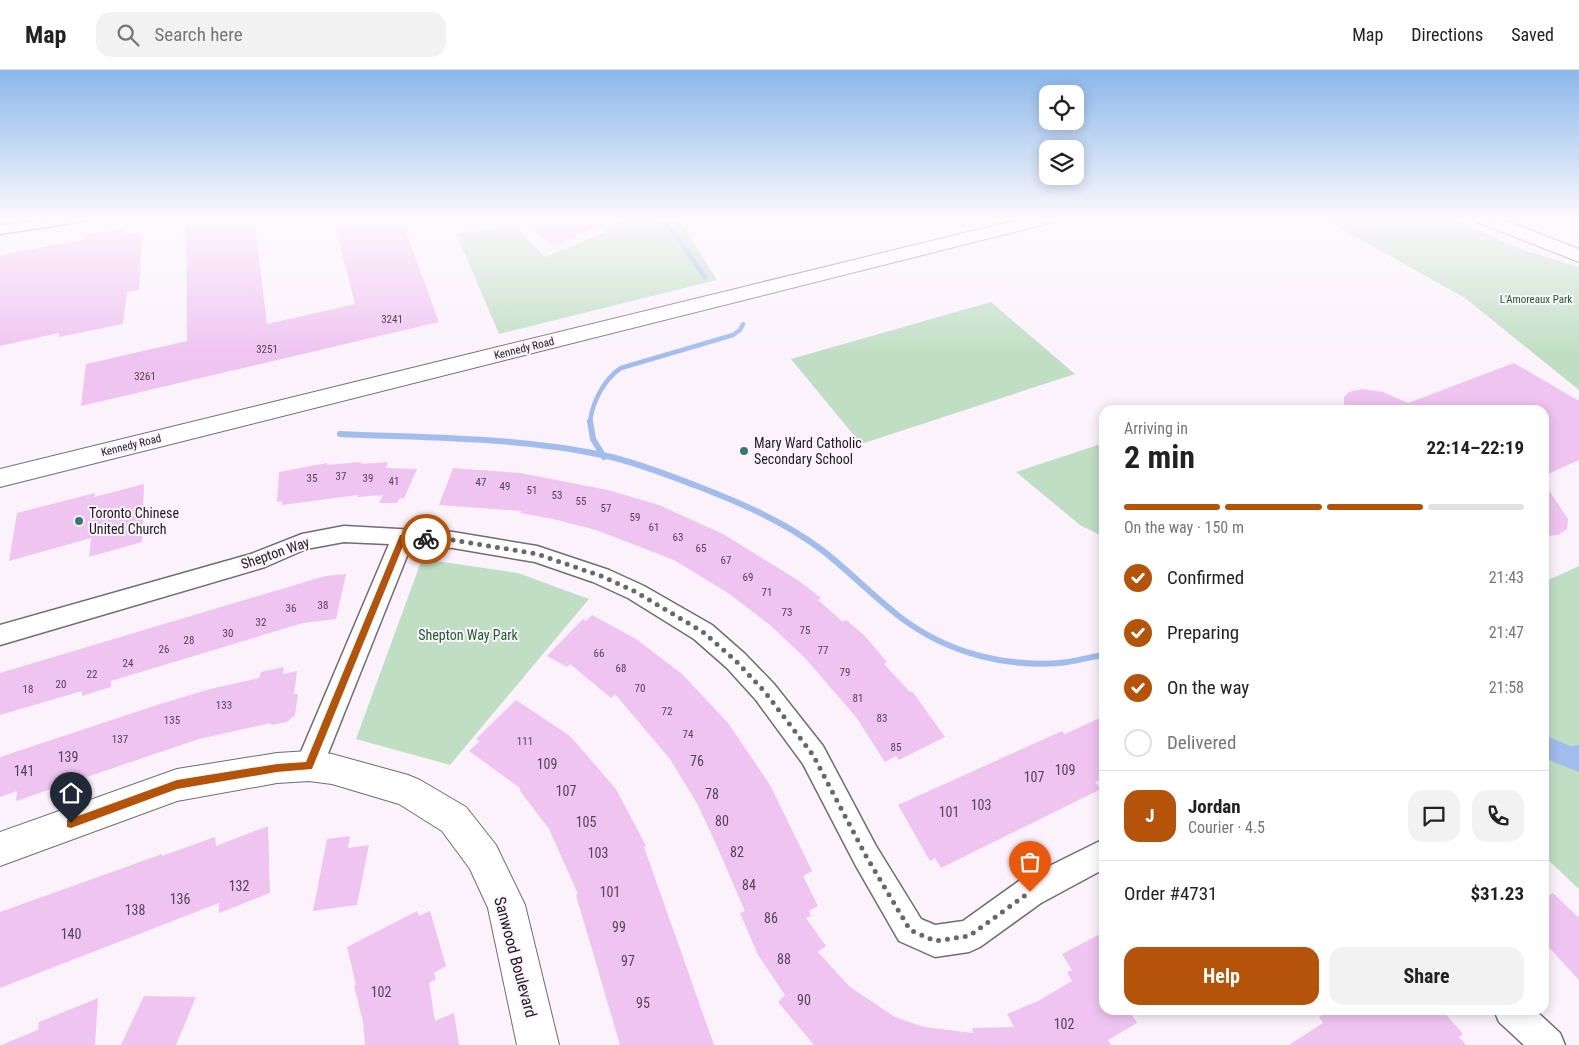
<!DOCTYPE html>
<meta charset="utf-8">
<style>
body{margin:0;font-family:"Roboto Condensed",sans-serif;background:#f2f2f2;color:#222;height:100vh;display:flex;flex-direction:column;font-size:19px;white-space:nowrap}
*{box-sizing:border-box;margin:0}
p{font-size:16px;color:#767676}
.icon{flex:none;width:28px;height:28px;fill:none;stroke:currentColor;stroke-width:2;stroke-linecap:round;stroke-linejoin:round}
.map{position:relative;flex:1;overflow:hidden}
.panel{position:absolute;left:1099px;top:335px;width:450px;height:610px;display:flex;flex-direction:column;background:#fff;border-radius:15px;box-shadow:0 2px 12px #0003}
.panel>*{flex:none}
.buttons{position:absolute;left:1039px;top:15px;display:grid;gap:10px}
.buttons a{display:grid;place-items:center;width:45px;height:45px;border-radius:10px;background:#fff;box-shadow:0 2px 12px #0003;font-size:25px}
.pin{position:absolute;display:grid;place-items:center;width:42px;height:42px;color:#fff;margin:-51px -21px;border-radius:50% 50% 50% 0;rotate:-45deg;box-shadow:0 0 5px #0007}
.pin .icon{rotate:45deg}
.courier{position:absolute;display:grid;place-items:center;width:50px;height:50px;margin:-25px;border:4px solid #b45309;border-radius:50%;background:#fff;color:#222;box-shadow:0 1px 6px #0007}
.head em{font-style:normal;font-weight:700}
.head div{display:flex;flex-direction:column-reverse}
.head{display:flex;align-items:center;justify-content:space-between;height:85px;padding:0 25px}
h1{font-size:32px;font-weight:700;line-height:38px}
.bar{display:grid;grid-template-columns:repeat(4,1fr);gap:8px 5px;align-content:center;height:60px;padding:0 25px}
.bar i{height:6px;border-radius:4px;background:#e0e0e0}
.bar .active{background:#b45309}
.bar p{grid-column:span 4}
.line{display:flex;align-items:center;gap:12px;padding:0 25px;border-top:1px solid #e0e0e0}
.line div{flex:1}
.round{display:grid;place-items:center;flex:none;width:52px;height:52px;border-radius:15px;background:#f2f2f2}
ol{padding:0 25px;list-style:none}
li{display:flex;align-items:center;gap:15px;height:55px}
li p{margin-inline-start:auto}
li .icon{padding:5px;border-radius:50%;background:#b45309;color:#fff;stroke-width:4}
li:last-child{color:#767676}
li i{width:28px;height:28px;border:2px solid #e0e0e0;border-radius:50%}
.action{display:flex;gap:10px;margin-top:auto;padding:10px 25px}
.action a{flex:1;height:58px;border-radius:15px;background:#b45309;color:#fff;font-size:20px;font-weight:700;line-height:58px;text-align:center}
.action a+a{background:#f2f2f2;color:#222}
header{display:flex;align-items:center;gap:30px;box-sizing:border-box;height:70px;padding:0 25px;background:#fff;border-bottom:1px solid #e0e0e0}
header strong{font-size:24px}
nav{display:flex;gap:28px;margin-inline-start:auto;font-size:18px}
.search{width:350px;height:45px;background:#f2f2f2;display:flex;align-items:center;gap:12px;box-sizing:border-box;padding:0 18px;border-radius:15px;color:#767676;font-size:19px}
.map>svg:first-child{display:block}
.green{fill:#c0dec4}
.water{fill:#a1bced}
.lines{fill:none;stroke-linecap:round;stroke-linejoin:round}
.stream-far1{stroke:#a1bced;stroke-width:4.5}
.stream{stroke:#a1bced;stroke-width:6}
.building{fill:#efc4f1}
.street-casing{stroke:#736b73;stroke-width:3}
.secondary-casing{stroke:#736b73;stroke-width:2}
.street{fill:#fff;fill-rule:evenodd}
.secondary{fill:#fff;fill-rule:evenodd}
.route{fill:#b45309}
.done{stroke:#6b666c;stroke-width:5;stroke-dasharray:0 9}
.poi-dot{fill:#337a74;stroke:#fbf2fc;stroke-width:2}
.labels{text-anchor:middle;stroke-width:4;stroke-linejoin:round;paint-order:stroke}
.far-park-label{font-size:11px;fill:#1c612e;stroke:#fbf2fc}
.number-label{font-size:11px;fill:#524553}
.far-street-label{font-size:11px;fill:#1e1b1e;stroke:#fbf2fc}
.poi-label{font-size:14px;fill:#1e1b1e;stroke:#fbf2fc;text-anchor:start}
.street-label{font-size:14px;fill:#1e1b1e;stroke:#fbf2fc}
.park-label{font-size:14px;fill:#1c612e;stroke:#fbf2fc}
.near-number-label{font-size:14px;fill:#524553}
.near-street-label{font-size:16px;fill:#1e1b1e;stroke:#fbf2fc}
</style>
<header>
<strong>Map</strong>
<div class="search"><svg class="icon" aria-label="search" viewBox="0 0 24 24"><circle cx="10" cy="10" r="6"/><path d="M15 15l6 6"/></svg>Search here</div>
<nav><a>Map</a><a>Directions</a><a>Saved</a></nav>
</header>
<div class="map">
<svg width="1579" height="975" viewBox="0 0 1579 975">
<rect width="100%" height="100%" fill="#fbf2fc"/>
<path class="green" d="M620,148H646L682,154L717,210L499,264L456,163L515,156L545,187L603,163Z
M1322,148H1453L1517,178L1579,197V320L1465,228Z
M991,232L1075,304L861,374L791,289Z
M1104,373V467L1080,455L1016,402Z
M422,489L518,503L589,529L450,695L356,669Z
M1579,496V819L1544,786V512Z"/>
<path class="water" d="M1544,665L1570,676L1579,675V702L1544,688Z"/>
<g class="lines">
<path class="stream-far1" d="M665,151L705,207
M590,352C592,333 604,309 621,298L733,265L740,260L743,254"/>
<path class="stream" d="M590,351L593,369L604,387
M340,364C429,368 520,367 607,386C638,393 668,405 697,416C741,433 785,452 822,480C849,501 873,526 900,547C946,582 1002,597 1059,593C1074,592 1089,587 1104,585"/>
</g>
<path class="building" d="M186,148H254L267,254L355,234L333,148H401L439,252L81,336L86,294L187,271Z
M521,148H615L616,150L579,164L554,177Z
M125,157L124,165L143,161L139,220L127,222L123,254L59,267V263L0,276V185L85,169L86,165Z
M1514,293L1579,331V390L1544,406V340H1347L1344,333V327L1349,322L1362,319L1383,322L1408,333Z
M361,392V394L388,392L386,398L417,399L404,428H400L397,433H379L383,425L357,427L358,425L282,435V431L277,432L279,402L327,393V395Z
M453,398L520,403L608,420L659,435L723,464L799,511L821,528L818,530L843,552L846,550L864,565L887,592L884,594L910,622L912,621L945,667L899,690L896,686L885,692L856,647L805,588L770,555L728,523L674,490L596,460L553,449L520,443L521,441L439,435Z
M1544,413L1568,449L1567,459L1558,465L1544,466Z
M144,414L142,472L89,487L91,468L9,491L17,443L95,423L94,427Z
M346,504L336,549L303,553L111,611V617L82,626V621L0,645V603L325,506Z
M592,545L636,569L682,604L728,653L770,715L812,801L803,806L818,836L809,841L811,846L806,848L826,876L818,882L850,917L895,947L924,957L973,963L972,958L1014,957L1007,944L1038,931L1072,911L1067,902L1072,900L1062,884L1104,862V940H1129L1137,953L1108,970L1111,975H814L778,932L785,925L758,885L740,843L745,841L715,772L698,735L670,689L615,624L611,628L570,594L567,597L547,586L583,549L586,551Z
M284,597L283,604L297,601L294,624H298L295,645L287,652L271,655V653L199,669L16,731L17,721L0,727V687L157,635L210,619L259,608L261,602Z
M516,630L570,666L616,719L646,776L644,777L714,975H620L576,825L578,824L549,759L520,721V718L469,681L480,671L476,669Z
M1104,646V708L1095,712L1101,719L941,798L935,788L930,791L898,735L1062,661L1065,664Z
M268,756L270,823L219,843V833L0,918V842L162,784V786L215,767L216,776Z
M350,766L348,778L369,775L357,835L313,841L327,769Z
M1553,823L1579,848V910L1544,872V829Z
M417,841L419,846L430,841L446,896L434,903L436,909L429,913L435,951L454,943L459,975H365L363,952L354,916L356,915L347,877Z
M144,926L196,927L176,975H121Z
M98,928L95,975H1L38,960L39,952Z
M1330,940H1442L1463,964L1459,967L1466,975H1289L1323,953L1319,947Z"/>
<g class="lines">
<g class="street-casing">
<path id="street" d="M49,148H86L79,152L0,164V156Z
M344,456L453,462L537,476L609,500L644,516L712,555L745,584L774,614L823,676L876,776L921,849L935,855L963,851L1019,811L1104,769V799L1041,833L980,877L969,882L935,887L899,871L856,796L803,694L756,630L727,598L694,569L628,528L593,512L535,492L453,478L411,476L323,696L319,705L309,708L299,705L295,696L389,474L344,472L306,479L265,497L0,575V555L251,484L302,464Z
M1494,940H1535L1560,963L1565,975H1524L1499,952Z"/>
</g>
<g class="secondary-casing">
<path id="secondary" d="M1025,148H1057L1054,152L0,417V399Z
M1474,148H1499L1579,179V192L1477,152Z
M309,681L332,684L408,705L420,710L466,737L496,775L525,835L559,975H517L488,838L470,799L442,761L399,734L332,714L309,711L277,713L177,731L0,796V762L177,699L277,683Z"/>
</g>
<use href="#street" class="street"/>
<use href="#secondary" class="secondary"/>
</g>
<linearGradient id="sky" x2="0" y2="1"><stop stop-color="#8bb7ea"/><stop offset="0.52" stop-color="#fdf9fe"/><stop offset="1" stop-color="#fdf9fe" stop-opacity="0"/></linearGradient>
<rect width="1579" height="285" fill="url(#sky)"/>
<path class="route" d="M400,465L426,466L430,469L426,471H405L312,699L277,702L177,719L71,758L67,757V750L177,710L277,694L306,692Z"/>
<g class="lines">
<path class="done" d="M426,469L453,470L537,484L601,506L636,522L703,562L736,591L765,622L813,685L866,786L910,860L935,871L969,866L1030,822"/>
</g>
<g class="poi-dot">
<circle cx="744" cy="381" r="5"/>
<circle cx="79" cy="451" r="5"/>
</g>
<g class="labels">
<g class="far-park-label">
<text x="1536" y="233">L'Amoreaux Park</text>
</g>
<g class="number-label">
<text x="392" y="253">3241</text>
<text x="267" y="283">3251</text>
<text x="145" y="310">3261</text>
<text x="341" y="410">37</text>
<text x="312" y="412">35</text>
<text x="368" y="412">39</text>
<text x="394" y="415">41</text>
<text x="481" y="416">47</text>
<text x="505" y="420">49</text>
<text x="532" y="424">51</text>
<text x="557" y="429">53</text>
<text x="581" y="435">55</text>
<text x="606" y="442">57</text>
<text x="635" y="451">59</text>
<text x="654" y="461">61</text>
<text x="678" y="471">63</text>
<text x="701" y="482">65</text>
<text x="726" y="494">67</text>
<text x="748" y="511">69</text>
<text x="767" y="526">71</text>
<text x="323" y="539">38</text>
<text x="291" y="542">36</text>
<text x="787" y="546">73</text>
<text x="261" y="556">32</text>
<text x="805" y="564">75</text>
<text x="228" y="567">30</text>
<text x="189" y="574">28</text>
<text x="164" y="583">26</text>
<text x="823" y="584">77</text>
<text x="599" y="587">66</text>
<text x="128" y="597">24</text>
<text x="621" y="602">68</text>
<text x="845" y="606">79</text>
<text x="92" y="608">22</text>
<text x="61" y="618">20</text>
<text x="640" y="622">70</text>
<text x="28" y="623">18</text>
<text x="858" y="632">81</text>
<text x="224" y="639">133</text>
<text x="667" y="645">72</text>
<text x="882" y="652">83</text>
<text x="172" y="654">135</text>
<text x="688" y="668">74</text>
<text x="120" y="673">137</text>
<text x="525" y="675">111</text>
<text x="896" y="681">85</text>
</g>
<g class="far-street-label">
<text transform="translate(524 278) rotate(-14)" y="4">Kennedy Road</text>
<text transform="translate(131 375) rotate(-14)" y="4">Kennedy Road</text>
</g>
<g class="poi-label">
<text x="754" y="378">Mary Ward Catholic<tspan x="754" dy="16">Secondary School</tspan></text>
<text x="89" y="448">Toronto Chinese<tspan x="89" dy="16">United Church</tspan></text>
</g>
<g class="street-label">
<text transform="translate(275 483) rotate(-19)" y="5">Shepton Way</text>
</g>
<g class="park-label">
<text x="468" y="570">Shepton Way Park</text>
</g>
<g class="near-number-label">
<text x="68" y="692">139</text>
<text x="697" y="696">76</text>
<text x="547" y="699">109</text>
<text x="1065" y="705">109</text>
<text x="24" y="706">141</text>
<text x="1034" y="712">107</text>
<text x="566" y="726">107</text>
<text x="712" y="729">78</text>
<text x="981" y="740">103</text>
<text x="949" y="747">101</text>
<text x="722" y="756">80</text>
<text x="586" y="757">105</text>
<text x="737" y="787">82</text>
<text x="598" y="788">103</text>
<text x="749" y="820">84</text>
<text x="239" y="821">132</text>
<text x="610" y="827">101</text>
<text x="180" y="834">136</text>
<text x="135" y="845">138</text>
<text x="771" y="853">86</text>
<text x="619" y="862">99</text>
<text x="71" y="869">140</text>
<text x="784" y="894">88</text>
<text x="628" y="896">97</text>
<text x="381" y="927">102</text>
<text x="804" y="935">90</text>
<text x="643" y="938">95</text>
<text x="1064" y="959">102</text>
</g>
<g class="near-street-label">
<text transform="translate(516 887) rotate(75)" y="6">Sanwood Boulevard</text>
</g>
</g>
</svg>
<div class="buttons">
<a><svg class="icon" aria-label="locate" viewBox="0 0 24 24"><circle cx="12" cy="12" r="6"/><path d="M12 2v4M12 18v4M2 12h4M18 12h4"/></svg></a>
<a><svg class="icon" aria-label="layers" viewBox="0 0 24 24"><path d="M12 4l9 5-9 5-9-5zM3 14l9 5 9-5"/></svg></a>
</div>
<div class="pin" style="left:1030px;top:822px;background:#ea580c"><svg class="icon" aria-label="bag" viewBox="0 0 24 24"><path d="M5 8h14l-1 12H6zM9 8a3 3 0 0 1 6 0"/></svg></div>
<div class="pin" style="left:71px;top:753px;background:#1f2937"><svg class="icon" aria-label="home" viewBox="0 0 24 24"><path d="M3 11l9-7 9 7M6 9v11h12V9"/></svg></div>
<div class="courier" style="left:426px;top:469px"><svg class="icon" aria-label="bike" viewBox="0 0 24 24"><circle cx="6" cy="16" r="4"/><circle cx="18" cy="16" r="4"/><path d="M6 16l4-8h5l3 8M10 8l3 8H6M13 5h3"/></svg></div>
<section class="panel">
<div class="head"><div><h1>2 min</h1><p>Arriving in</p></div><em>22:14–22:19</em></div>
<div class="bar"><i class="active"></i><i class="active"></i><i class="active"></i><i></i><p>On the way · 150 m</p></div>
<ol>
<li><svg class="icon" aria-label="check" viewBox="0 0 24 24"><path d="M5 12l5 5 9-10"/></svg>Confirmed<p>21:43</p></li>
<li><svg class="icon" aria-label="check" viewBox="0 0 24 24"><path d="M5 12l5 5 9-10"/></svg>Preparing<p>21:47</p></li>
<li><svg class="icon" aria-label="check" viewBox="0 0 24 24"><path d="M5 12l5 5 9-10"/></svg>On the way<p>21:58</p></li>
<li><i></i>Delivered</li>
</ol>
<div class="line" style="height:90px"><b class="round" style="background:#b45309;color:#fff">J</b><div><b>Jordan</b><p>Courier · 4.5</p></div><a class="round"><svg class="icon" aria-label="chat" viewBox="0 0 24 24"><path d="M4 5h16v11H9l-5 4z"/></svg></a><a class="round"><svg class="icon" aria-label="phone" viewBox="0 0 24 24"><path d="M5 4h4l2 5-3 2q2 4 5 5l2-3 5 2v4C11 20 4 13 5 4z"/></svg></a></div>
<div class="line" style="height:65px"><div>Order #4731</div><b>$31.23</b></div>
<div class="action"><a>Help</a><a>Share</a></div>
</section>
</div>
